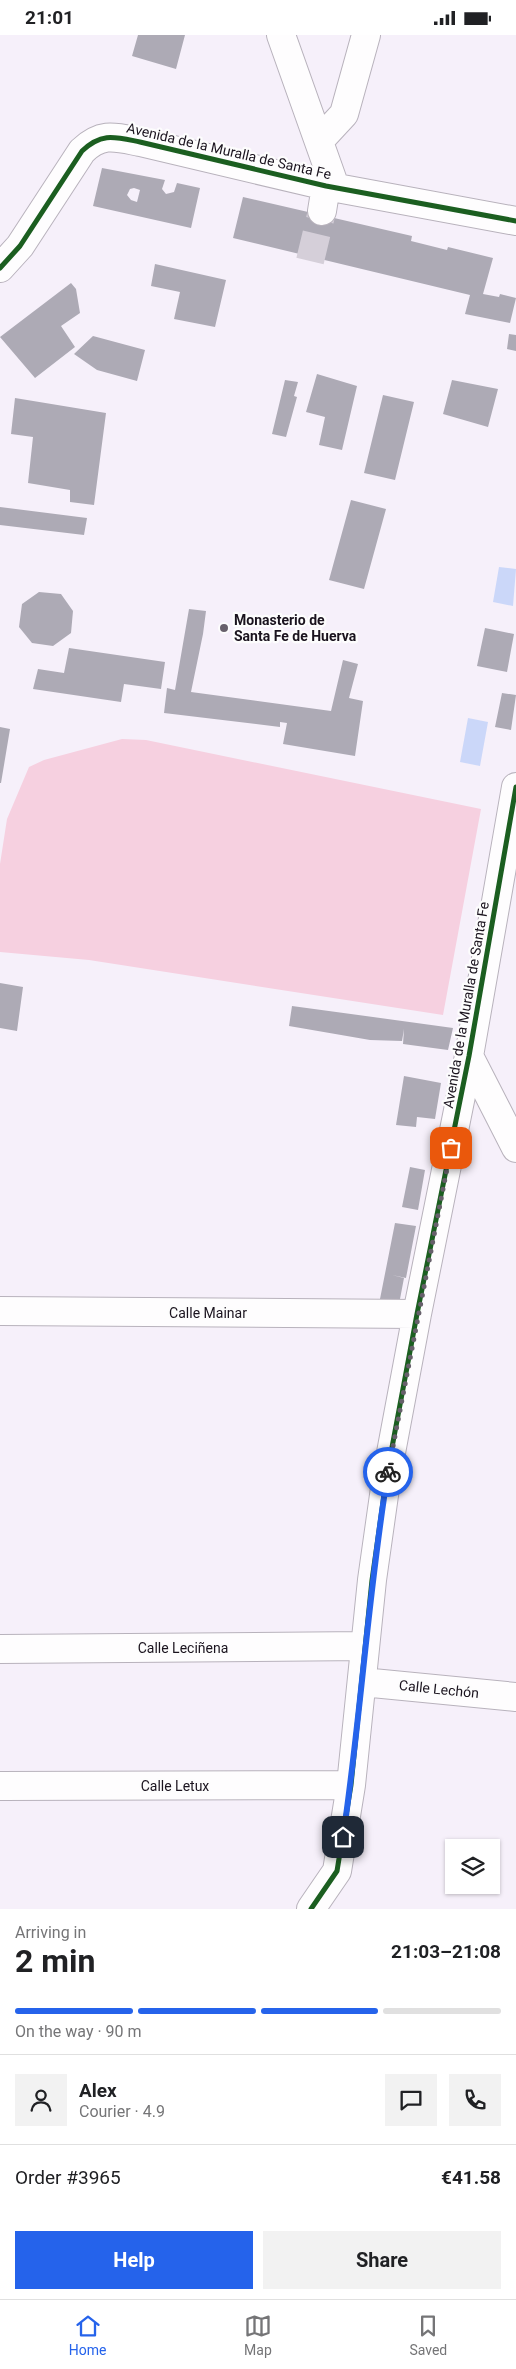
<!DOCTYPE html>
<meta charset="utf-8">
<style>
body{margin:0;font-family:Roboto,sans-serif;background:#f2f2f2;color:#202124;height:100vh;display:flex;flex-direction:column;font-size:19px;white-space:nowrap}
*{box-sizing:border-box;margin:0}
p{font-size:16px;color:#757577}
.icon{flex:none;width:28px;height:28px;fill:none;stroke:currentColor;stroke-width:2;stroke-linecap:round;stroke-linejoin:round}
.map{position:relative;height:1874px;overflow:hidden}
.sheet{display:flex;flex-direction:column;background:#fff;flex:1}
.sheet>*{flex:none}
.fabs{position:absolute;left:445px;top:1804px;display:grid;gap:10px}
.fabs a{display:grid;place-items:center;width:55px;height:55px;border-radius:0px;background:#fff;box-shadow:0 1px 4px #0004;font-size:25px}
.pin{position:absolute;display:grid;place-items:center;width:42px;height:42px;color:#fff;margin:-21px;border-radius:10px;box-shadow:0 2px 8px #0006}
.courier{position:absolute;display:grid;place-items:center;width:50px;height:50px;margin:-25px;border:4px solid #2563eb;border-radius:50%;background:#fff;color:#222;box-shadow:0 1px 6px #0007}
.head em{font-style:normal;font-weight:700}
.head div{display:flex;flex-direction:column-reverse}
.head{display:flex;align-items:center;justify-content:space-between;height:85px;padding:0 15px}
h1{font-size:32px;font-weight:700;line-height:38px}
.bar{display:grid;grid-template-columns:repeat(4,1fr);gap:8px 5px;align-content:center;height:60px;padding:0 15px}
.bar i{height:6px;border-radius:4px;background:#e0e0e0}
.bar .selected{background:#2563eb}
.bar p{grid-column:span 4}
.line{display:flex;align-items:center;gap:12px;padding:0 15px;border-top:1px solid #e0e0e0}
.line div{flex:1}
.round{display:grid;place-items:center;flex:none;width:52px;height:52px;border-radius:0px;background:#f2f2f2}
.primary-button{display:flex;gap:10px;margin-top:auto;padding:10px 15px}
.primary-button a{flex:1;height:58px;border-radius:0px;background:#2563eb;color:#fff;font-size:20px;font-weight:700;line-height:58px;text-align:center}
.primary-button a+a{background:#f2f2f2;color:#202124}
.status{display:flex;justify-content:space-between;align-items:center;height:35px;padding:0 25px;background:#fff;direction:ltr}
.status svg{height:14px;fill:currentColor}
.dock{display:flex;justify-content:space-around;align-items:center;height:70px;border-top:1px solid #e0e0e0;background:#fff;font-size:14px;color:#757577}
.dock a{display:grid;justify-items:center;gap:2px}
.dock .selected{color:#2563eb}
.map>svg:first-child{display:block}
.green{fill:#f6d0e0}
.water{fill:#cbd7f9}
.building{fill:#adaab5;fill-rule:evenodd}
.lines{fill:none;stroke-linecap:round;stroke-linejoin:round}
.minor-tunnel{stroke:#d5cfd9;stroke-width:28;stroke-dasharray:28 14;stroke-linecap:butt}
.minor-casing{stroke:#b8b2bc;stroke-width:30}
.minor{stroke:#fefdfe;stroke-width:28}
.cycleway-casing{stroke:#fdfdfd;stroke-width:8}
.cycleway{stroke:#1b5e20;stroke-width:5}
.done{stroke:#67606b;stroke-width:5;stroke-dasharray:0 9}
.route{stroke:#2563eb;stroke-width:6}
.poi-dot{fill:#67606b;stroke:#fdfdfd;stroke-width:2}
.labels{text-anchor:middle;stroke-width:4.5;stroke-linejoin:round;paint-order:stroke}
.street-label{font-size:14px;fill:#1a131e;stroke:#fdfdfd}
.poi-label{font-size:14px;font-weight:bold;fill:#1a131e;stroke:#fdfdfd;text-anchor:start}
</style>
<div class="status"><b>21:01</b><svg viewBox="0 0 49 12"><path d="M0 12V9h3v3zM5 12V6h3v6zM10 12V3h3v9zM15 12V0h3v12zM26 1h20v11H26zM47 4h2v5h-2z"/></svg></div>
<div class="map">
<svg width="516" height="1874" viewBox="0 0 516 1874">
<rect width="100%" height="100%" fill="#f6f0fa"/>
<path class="green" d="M122,704L146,705L481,774L443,980L89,925L0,917V829L7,784L29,732L44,725Z"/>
<path class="water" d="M499,532L516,534L513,571L493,567Z
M468,683L488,687L480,731L460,727Z"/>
<path class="building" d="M138,0H185L176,34L132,21Z
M102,133L165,145L162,154L166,159L174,157L177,148L200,153L191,193L93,171ZM134,153L140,155L137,167L131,165L127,160L130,154Z
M243,162L412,201L411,206L447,215L448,212L493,223L483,259L499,262L500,259L516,263L510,288L465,279L470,260L233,203Z
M155,229L226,245L215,292L174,284L180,257L151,251Z
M71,248L76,254L80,278L61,291L75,312L35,343L0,302Z
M509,299L516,300V316L507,314Z
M93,301L145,315L137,346L97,335L74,319Z
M317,339L357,351L342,415L319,410L325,382L306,377Z
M285,345L298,347L294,361L297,362L286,402L272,399Z
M452,345L498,354L488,392L443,379Z
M383,360L414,367L395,445L364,438Z
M15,363L106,378L94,470L70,467V455L28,448L33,402L11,399Z
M351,465L386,474L364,554L329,545Z
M0,472L87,483L84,500L0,490Z
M39,557L61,559L73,576L71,598L53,611L32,608L19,592L22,569Z
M189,574L206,576L203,599L191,657L331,676L343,625L358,629L349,663L363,666L355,721L283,709L287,688L280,687V692L164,678L167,653L175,655Z
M485,593L514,599L507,637L477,631Z
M69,613L165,627L161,654L124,649L121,667L33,654L38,634L64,638Z
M502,658L516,660L511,695L495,692Z
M0,692L10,694L1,748H0Z
M0,948L23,952L17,996L0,993Z
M292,971L373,982L453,993L448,1015L403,1009L404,994L402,1006L370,1005L289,991Z
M404,1041L441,1048L435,1084L417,1082L416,1092L396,1090Z
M410,1132L425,1135L418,1175L402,1172Z
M395,1188L416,1191L406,1243L392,1240L404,1243L400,1264H380Z"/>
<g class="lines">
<path class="minor-tunnel" d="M310,226L322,176"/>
<g class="minor-casing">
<path id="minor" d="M281,0L335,152
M319,106L344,79L366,0
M322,176L326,151
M0,233L20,211L82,116C102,97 115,102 140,107L326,151L516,186
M469,1021L516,1113
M0,1276L417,1279
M0,1614L365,1611
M362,1647L516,1662
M0,1751L351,1750
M311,1874L337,1836L351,1750L372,1545L387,1439L417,1279L469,1021L516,752"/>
</g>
<use href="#minor" class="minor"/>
<g class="cycleway-casing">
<path id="cycleway" d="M0,233L20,211L82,116C102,97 115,102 140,107L326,151L516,186
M311,1874L337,1836L351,1750L372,1545L387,1439L417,1279L469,1021L516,752"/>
</g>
<use href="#cycleway" class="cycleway"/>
</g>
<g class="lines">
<path class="done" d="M388,1437L451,1113"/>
<path class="route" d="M343,1802C361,1681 368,1558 388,1437"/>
</g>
<circle class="poi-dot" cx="224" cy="593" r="5"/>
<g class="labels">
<g class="street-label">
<text transform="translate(229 116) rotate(13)" y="5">Avenida de la Muralla de Santa Fe</text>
<text transform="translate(466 970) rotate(-80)" y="5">Avenida de la Muralla de Santa Fe</text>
<text x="208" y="1283">Calle Mainar</text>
<text x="183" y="1618">Calle Leciñena</text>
<text transform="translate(439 1654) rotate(6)" y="5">Calle Lechón</text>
<text x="175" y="1756">Calle Letux</text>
</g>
<g class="poi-label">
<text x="234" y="590">Monasterio de<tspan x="234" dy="16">Santa Fe de Huerva</tspan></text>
</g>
</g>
</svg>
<div class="fabs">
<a><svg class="icon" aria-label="layers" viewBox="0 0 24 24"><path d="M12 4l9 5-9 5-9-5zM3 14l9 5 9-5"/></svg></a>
</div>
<div class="pin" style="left:451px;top:1113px;background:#ea580c"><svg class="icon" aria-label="bag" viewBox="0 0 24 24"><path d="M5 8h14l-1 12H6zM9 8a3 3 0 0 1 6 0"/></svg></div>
<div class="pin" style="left:343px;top:1802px;background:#1f2937"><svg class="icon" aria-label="home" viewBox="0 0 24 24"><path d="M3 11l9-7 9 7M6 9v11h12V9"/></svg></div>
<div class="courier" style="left:388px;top:1437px"><svg class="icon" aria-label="bike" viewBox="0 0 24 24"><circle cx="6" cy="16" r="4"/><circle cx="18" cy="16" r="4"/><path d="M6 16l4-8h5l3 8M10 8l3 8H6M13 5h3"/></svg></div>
</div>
<section class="sheet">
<div class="head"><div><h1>2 min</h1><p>Arriving in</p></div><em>21:03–21:08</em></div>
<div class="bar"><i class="selected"></i><i class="selected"></i><i class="selected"></i><i></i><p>On the way · 90 m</p></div>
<div class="line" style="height:90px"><a class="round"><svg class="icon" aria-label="person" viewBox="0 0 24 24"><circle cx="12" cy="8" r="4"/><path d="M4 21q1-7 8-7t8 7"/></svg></a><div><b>Alex</b><p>Courier · 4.9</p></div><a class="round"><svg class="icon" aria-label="chat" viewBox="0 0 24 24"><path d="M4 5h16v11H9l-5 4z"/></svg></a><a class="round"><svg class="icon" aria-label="phone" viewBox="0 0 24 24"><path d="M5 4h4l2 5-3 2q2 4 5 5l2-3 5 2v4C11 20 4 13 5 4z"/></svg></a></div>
<div class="line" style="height:65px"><div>Order #3965</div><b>€41.58</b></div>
<div class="primary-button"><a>Help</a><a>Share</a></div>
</section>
<nav class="dock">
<a class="selected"><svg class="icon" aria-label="home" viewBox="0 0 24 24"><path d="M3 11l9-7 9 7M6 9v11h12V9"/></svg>Home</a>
<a><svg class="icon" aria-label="map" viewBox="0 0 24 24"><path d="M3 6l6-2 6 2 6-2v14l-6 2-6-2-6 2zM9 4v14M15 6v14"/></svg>Map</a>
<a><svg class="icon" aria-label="saved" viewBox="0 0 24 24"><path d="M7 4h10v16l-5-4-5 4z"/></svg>Saved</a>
</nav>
